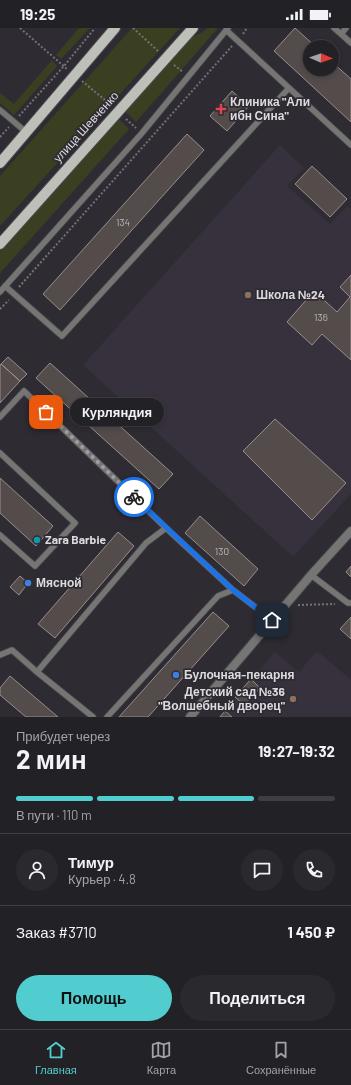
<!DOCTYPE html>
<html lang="ru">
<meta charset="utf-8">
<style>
body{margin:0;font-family:Barlow,sans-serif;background:#2a292e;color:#f1f3f6;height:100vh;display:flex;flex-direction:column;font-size:15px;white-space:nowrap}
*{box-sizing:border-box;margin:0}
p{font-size:13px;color:#a2a3a7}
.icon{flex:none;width:22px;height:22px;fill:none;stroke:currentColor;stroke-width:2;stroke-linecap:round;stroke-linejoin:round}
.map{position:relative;height:689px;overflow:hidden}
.panel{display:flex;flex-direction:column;background:#222126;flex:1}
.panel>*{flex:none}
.needle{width:26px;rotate:92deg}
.buttons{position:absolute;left:303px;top:12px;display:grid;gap:8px}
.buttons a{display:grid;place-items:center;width:36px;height:36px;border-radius:50%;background:#222126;box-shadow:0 2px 6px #0003,0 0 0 1px #3f3e43;font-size:20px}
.pin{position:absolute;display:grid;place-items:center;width:34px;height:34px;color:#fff;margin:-17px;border-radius:8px;box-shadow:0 2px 6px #0006}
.courier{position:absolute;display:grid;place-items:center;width:40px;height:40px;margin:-20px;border:3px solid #1a73e8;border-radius:50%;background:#fff;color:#222;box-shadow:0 1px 5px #0007}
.bubble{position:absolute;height:28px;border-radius:14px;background:#222126;box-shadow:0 2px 6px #0003,0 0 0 1px #3f3e43;font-size:13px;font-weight:700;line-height:28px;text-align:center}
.headline em{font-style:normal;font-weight:700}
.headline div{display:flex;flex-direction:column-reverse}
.headline{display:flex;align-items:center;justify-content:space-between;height:68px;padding:0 16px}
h1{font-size:26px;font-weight:700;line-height:30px}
.bar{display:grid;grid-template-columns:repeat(4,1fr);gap:6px 4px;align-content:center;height:48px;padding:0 16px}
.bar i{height:5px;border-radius:3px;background:#3f3e43}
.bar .on{background:#52cdcf}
.bar p{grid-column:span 4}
.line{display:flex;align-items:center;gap:10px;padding:0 16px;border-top:1px solid #3f3e43}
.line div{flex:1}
.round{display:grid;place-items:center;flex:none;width:42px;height:42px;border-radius:21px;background:#2a292e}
.primary-button{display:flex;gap:8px;margin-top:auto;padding:8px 16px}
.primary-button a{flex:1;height:46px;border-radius:24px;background:#52cdcf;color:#111;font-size:16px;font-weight:700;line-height:46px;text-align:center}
.primary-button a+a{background:#2a292e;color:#f1f3f6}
.status{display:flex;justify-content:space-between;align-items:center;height:28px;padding:0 20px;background:#222126;direction:ltr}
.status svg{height:11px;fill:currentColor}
.menu{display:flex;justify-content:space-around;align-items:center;height:56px;border-top:1px solid #3f3e43;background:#222126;font-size:11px;color:#a2a3a7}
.menu a{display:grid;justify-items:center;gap:2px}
.menu .on{color:#52cdcf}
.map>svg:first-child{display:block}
.built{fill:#36313d}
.green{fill:#3b3f21}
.building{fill:#544c4b;stroke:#968d8c}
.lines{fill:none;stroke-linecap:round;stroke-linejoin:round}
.service-casing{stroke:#4a484e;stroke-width:7}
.minor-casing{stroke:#4a484e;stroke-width:10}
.primary-casing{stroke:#4a484e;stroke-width:12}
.path{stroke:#747277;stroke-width:2;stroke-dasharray:2 2;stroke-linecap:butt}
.service{stroke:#757673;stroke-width:5.5}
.minor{stroke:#757673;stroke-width:8}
.primary{stroke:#bdbfb9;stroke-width:10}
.done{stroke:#a09ea2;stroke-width:4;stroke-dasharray:0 7.2}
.route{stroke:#1a73e8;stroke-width:5}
.health-dot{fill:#e0444e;stroke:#2e2c32;stroke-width:1.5}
.education-dot{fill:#8d6e63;stroke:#2e2c32;stroke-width:1.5}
.culture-dot{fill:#0f9aa8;stroke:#2e2c32;stroke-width:1.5}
.shop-dot{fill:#3f7fe0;stroke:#2e2c32;stroke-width:1.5}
.labels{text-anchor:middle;stroke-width:3.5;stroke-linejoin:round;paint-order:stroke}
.number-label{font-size:10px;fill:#bbb7ba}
.poi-label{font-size:12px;font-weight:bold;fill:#dddbdf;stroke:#2e2c32;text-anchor:start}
.street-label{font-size:12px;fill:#dddbdf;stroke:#2e2c32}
</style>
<div class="status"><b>19:25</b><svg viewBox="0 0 49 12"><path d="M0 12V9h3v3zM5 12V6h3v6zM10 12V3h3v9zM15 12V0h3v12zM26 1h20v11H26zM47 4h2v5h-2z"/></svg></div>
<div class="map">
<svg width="351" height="689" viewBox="0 0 351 689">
<rect width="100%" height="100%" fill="#2e2c32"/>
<path class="built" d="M280,117L304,140L287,158L330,196L348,178L351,181V466L293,529L83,337Z
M317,623L351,652V689H218L275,624L299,644Z"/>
<path class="green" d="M79,0H90L61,31L56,27Z
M132,0H180L0,198V148Z
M207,0H218L136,94L125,83L189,10L203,4Z
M52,32L57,38L14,87L0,75V65L14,76Z
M118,90L129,101L0,245V220Z"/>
<path class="building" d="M295,0L316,19H310V41H332V34L351,51V94L274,23Z
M232,63L249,78L227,103L210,88Z
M187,106L204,122L60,282L43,266Z
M312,138L347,171L330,189L295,156Z
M351,247V332L322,306L312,317L287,294L314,263L337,284L350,269L340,259Z
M8,329L27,346L20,353L1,336Z
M50,335L173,446L159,461L36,350Z
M1,336L20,353L0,375V337Z
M275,391L346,455L312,492L243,423Z
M0,450L53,498L36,518L0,485Z
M200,488L258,541L244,558L185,505Z
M118,504L134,518L55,610L38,596Z
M351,538V549L346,544Z
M20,548L28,555L19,567L10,559Z
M213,584L229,598L148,689H119Z
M351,589V611L340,601Z
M10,648L58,689H26L0,667V660Z
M251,651L260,660L244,677L235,669Z
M225,683L232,689H220Z"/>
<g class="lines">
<g class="service-casing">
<path id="service" d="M334,0L341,6L346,0
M226,2L351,117
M341,6L351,15
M0,82L26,104
M5,258L62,308L288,61
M0,264L142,105L228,0
M0,389L24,363L166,500L233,562
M0,425L75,495L35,538L0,507
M311,547L348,575H351
M0,627L12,622L37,644L93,689
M37,644L146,515L166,500
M107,689L218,568L233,562L272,592"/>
</g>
<g class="minor-casing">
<path id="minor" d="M190,689L311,547L351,503"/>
</g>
<g class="primary-casing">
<path id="primary" d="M0,135L115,0
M0,216L193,0"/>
</g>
<path class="path" d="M20,0L67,41
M133,0L158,23
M243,6L247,0
M174,37L183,44
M82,53L111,77
M19,88L64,38L95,0
M126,91L136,100
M0,109L9,99
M19,259L232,18
M0,281L9,272
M298,577L335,576"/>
<use href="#service" class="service"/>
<use href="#minor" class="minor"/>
<use href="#primary" class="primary"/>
</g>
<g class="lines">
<path class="done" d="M46,384L134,469"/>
<path class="route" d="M134,469L233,562L272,592"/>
</g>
<path class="health-dot" d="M219 75h4v4h4v4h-4v4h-4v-4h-4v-4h4z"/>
<g class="education-dot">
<circle cx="248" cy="267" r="4"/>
<circle cx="293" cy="671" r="4"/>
</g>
<circle class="culture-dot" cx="37" cy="512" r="4"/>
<g class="shop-dot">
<circle cx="28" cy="555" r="4"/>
<circle cx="176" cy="647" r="4"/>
</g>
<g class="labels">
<g class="number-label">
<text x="123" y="198">134</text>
<text x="321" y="293">136</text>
<text x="222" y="527">130</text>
</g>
<g class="poi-label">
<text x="230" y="78">Клиника "Али<tspan x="230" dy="14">ибн Сина"</tspan></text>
<text x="256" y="271">Школа №24</text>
<text x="45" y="516">Zara Barbie</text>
<text x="36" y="559">Мясной</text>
<text x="184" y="651">Булочная-пекарня</text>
<text x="285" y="668" text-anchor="end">Детский сад №36<tspan x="285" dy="14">"Волшебный дворец"</tspan></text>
</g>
<g class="street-label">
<text transform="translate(86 99) rotate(-48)" y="4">улица Шевченко</text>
</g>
</g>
</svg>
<div class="buttons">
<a><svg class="needle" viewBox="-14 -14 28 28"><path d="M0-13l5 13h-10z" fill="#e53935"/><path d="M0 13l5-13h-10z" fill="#a2a3a7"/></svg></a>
</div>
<div class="pin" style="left:46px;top:384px;background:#ea580c"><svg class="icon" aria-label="bag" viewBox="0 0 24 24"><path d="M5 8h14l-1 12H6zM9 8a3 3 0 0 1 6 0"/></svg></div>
<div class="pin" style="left:272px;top:592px;background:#1f2937"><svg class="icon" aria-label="home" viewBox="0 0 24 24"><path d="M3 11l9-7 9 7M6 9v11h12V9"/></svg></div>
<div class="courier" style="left:134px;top:469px"><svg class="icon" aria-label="bike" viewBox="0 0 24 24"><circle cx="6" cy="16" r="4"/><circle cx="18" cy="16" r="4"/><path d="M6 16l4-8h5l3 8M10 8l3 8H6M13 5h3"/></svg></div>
<div class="bubble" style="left:70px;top:370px;width:94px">Курляндия</div>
</div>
<section class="panel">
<div class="headline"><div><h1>2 мин</h1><p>Прибудет через</p></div><em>19:27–19:32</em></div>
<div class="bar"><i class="on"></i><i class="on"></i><i class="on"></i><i></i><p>В пути · 110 m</p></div>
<div class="line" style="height:72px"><a class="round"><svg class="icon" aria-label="person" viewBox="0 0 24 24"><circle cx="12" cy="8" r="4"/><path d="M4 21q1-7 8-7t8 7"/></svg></a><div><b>Тимур</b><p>Курьер · 4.8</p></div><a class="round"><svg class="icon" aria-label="chat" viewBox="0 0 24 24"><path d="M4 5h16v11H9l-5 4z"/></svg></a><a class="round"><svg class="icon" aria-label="phone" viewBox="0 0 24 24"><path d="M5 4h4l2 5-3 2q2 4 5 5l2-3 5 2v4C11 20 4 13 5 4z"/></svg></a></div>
<div class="line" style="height:52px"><div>Заказ #3710</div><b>1 450 ₽</b></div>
<div class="primary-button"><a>Помощь</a><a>Поделиться</a></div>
</section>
<nav class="menu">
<a class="on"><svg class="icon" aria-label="home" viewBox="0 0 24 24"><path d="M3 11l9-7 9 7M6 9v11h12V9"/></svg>Главная</a>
<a><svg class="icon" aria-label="map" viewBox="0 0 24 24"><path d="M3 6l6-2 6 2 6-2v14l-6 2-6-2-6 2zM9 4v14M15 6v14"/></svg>Карта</a>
<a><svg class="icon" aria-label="saved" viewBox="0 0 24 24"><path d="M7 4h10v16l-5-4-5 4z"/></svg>Сохранённые</a>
</nav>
